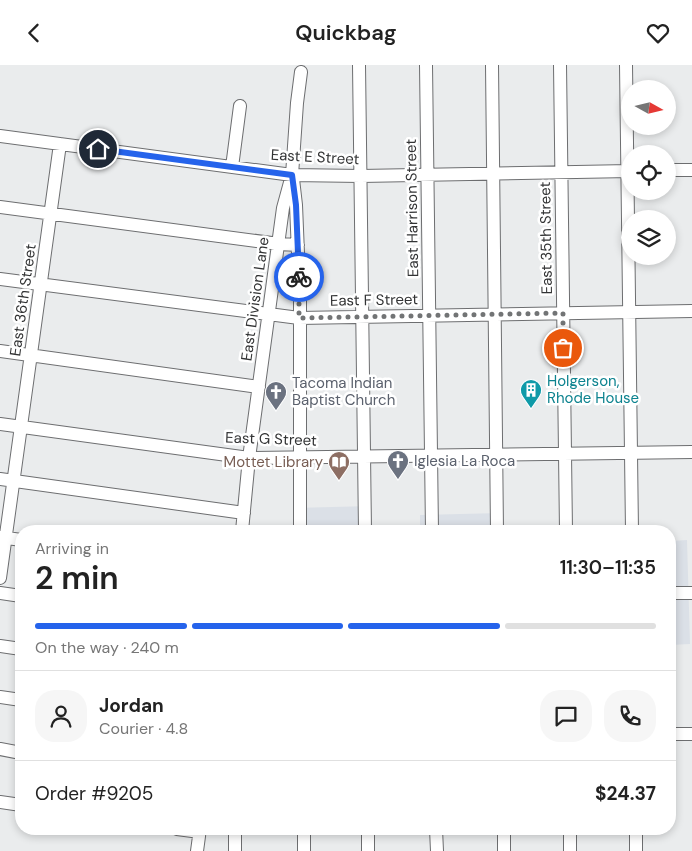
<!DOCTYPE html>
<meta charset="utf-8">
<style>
body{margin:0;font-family:"DM Sans",sans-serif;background:#f6f6f6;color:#222;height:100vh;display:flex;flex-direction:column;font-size:19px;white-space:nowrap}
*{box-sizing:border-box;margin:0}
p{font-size:16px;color:#767676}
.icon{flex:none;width:28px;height:28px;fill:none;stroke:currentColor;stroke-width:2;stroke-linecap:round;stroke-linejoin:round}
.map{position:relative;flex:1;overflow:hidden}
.panel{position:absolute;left:15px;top:460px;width:661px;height:310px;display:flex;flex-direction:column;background:#fff;border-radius:20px;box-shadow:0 2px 8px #0003}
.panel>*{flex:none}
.needle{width:32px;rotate:98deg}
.controls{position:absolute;left:621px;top:15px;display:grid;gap:10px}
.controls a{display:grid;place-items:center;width:55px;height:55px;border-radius:50%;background:#fff;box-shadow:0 2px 8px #0003;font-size:25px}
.pin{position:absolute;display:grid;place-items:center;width:42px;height:42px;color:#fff;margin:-21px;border:2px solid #fff;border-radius:50%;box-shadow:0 1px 5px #0007}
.courier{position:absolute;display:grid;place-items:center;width:50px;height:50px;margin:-25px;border:4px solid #2563eb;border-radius:50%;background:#fff;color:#222;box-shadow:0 1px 6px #0007}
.head em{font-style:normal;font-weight:600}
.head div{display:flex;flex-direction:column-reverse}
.head{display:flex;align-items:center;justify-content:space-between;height:85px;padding:0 20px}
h1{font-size:32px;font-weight:600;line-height:38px}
.bar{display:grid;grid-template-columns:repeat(4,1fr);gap:8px 5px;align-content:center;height:60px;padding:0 20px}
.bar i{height:6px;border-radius:4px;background:#e0e0e0}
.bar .on{background:#2563eb}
.bar p{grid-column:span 4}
.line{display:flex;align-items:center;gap:12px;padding:0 20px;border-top:1px solid #e0e0e0}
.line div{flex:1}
.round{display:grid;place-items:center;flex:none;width:52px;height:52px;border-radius:20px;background:#f6f6f6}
header{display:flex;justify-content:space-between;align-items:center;height:65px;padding:0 20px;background:#fff;font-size:22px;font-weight:600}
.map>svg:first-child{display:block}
.built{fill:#dbe0e7}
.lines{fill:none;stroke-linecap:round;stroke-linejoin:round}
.minor-casing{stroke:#6d6e70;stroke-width:14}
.minor{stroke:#fff;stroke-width:12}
.done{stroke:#727475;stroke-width:5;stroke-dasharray:0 9}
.route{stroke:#2563eb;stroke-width:6}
.labels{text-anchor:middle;stroke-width:5;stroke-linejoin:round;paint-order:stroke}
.street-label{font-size:15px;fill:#323334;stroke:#fff}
.culture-label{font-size:15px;fill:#0d838f;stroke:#fff;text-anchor:start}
.worship-label{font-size:15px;fill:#5b616d;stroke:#fff;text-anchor:start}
.education-label{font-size:15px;fill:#785e54;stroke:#fff;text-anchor:end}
</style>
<header><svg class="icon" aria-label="back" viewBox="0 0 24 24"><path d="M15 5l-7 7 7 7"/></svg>Quickbag<svg class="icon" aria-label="heart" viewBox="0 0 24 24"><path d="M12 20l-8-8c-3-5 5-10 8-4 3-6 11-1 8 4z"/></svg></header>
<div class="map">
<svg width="692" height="786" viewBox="0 0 692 786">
<rect width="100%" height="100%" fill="#eaeced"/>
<path class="built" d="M371,441L372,466H294L293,443Z
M501,448L502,466H420V450Z
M687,475L690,579L670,580V476Z"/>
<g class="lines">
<g class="minor-casing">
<path id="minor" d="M359,0L365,466
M426,0L432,466
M492,0L497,466
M560,0L566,466
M626,0L632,466
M0,71L292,110L361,111L630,106
M232,102L240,41
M668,105H692
M293,114L296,140L300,236V466
M0,142L279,179L298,180
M0,214L299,253L692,246
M0,286L259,322
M0,359L249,393L692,387
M0,414L244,448
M242,466L249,393L283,143L292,110L297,38L301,7
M0,472L21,475
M0,513L60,79
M0,528L21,531
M670,528H692
M0,581L21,584
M0,632L21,635
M670,669H692
M0,684L21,688
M0,737L21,740
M177,764L200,767
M235,764V786
M304,764V786
M436,764L437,786
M504,764V786
M570,764V786
M636,764V786
M197,786L200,764
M368,786V764"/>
</g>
<use href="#minor" class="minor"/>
</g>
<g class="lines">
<path class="done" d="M299,212V253L563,248V283"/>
<path class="route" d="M98,84L292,110L296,140L299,212"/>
</g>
<defs>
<g id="building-pin" transform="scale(1.125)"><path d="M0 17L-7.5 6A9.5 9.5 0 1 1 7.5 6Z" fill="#0f9aa8" stroke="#fff"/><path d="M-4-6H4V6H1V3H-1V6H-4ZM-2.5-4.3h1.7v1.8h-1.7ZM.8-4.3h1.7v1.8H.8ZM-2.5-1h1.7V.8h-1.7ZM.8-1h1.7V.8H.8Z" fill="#fff"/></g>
<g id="church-pin" transform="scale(1.125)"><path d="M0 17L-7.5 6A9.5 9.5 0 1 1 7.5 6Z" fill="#6b7280" stroke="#fff"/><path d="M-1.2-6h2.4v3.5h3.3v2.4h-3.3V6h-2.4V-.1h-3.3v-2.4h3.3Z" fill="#fff"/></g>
<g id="library-pin" transform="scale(1.125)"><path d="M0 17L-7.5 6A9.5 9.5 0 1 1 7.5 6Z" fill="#8d6e63" stroke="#fff"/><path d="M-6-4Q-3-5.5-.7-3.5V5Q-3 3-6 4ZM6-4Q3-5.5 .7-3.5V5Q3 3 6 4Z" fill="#fff"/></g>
</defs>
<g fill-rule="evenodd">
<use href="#building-pin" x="531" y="325"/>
<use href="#church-pin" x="276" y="327"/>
<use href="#church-pin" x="398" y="396"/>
<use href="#library-pin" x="339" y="397"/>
</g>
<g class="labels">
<g class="street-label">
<text transform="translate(315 92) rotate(3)" y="5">East E Street</text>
<text transform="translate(412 143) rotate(-91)" y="5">East Harrison Street</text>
<text transform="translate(546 173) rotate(-91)" y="5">East 35th Street</text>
<text transform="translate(255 234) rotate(-82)" y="5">East Division Lane</text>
<text transform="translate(23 235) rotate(-82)" y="5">East 36th Street</text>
<text transform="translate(374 235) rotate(-1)" y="5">East F Street</text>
<text transform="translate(271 374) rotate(2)" y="5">East G Street</text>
</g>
<g class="culture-label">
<text x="547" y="321">Holgerson,<tspan x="547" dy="17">Rhode House</tspan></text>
</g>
<g class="worship-label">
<text x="292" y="323">Tacoma Indian<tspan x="292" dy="17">Baptist Church</tspan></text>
<text x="414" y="401">Iglesia La Roca</text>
</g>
<g class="education-label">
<text x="323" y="402">Mottet Library</text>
</g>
</g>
</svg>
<div class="controls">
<a><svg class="needle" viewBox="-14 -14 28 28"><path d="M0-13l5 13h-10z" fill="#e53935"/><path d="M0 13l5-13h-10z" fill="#767676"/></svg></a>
<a><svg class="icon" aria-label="locate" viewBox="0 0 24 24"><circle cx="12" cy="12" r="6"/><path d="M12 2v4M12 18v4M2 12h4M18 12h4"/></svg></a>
<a><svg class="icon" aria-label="layers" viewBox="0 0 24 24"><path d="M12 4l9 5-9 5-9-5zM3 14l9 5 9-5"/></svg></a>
</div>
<div class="pin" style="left:563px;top:283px;background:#ea580c"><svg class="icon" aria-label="bag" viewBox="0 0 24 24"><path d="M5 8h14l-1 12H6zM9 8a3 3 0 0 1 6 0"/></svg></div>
<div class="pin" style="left:98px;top:84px;background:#1f2937"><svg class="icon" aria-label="home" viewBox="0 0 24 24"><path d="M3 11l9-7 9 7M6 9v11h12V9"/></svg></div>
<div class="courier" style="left:299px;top:212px"><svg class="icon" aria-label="bike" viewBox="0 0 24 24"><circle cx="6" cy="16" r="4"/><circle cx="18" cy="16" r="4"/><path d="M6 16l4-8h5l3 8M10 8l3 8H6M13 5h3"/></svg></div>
<section class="panel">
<div class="head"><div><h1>2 min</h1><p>Arriving in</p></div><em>11:30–11:35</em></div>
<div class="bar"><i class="on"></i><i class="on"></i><i class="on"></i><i></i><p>On the way · 240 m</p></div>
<div class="line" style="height:90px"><a class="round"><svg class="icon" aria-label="person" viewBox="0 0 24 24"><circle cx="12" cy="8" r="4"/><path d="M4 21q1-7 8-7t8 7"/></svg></a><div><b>Jordan</b><p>Courier · 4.8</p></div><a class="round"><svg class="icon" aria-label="chat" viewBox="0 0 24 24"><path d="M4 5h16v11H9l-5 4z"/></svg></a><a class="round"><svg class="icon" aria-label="phone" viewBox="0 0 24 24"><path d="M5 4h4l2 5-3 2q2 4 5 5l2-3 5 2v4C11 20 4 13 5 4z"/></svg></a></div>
<div class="line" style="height:65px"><div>Order #9205</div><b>$24.37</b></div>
</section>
</div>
